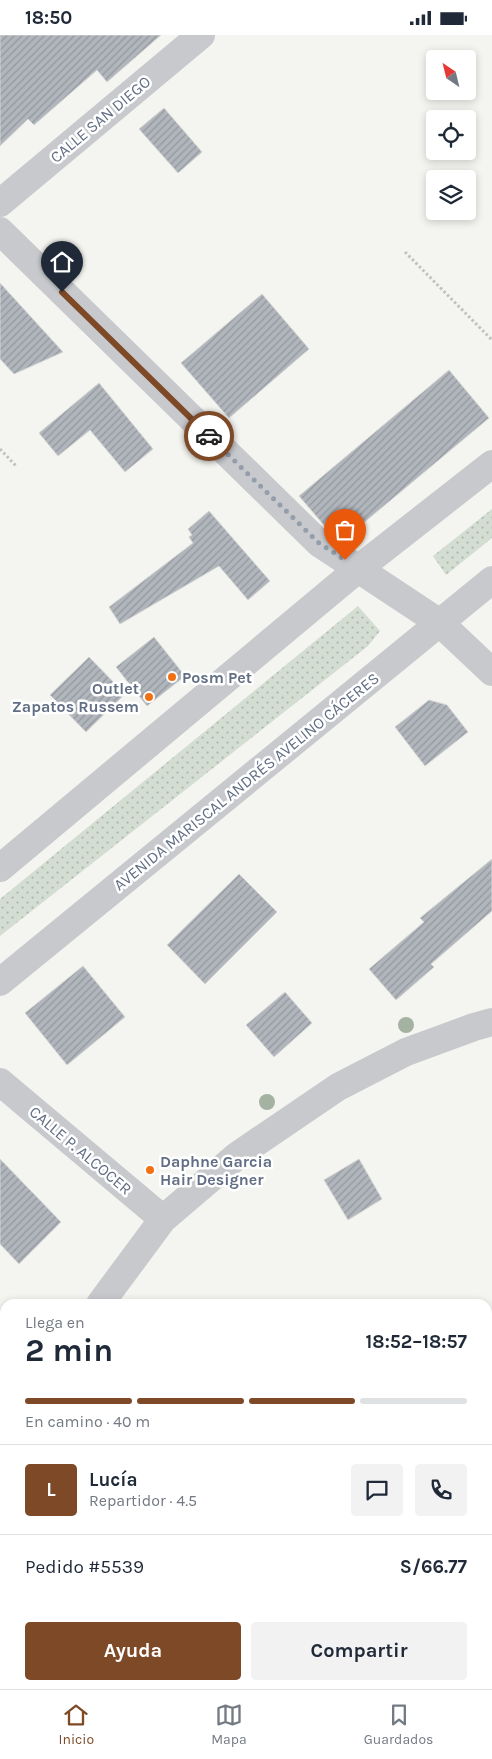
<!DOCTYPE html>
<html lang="es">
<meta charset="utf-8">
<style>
body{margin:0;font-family:Karla,sans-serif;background:#f2f2f3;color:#1f2937;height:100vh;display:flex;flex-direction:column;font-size:19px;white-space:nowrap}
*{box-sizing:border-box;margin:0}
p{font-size:16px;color:#747a83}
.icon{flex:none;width:28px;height:28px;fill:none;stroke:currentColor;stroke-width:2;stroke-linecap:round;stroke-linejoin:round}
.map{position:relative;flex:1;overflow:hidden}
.side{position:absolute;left:0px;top:1264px;width:492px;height:391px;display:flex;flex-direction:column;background:#fff;border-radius:15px 15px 0 0;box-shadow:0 2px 8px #0003}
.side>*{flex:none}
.needle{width:32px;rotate:325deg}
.controls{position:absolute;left:426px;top:15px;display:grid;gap:10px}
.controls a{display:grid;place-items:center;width:50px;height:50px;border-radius:5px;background:#fff;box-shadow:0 2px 8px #0003;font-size:25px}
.pin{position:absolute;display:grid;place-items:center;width:42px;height:42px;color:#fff;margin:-51px -21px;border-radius:50% 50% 50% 0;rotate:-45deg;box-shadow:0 0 5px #0007}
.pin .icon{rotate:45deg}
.courier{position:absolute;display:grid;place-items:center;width:50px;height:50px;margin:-25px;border:4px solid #7e4927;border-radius:50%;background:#fff;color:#222;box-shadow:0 1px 6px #0007}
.summary em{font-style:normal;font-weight:700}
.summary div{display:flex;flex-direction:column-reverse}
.summary{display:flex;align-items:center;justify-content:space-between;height:85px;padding:0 25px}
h1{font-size:32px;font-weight:700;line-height:38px}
.bar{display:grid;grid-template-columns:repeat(4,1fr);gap:8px 5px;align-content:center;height:60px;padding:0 25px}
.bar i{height:6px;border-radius:4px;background:#e0e1e3}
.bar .current{background:#7e4927}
.bar p{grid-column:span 4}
.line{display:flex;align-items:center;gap:12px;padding:0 25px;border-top:1px solid #e0e1e3}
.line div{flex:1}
.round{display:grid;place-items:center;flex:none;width:52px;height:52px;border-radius:5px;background:#f2f2f3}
.button{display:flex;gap:10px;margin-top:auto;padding:10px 25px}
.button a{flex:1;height:58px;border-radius:5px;background:#7e4927;color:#fff;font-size:20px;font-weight:700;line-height:58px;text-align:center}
.button a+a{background:#f2f2f3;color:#1f2937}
.status{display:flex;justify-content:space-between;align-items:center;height:35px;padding:0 25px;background:#fff;direction:ltr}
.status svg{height:14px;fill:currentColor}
.tab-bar{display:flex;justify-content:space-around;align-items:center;height:70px;border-top:1px solid #e0e1e3;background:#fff;font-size:14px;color:#747a83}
.tab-bar a{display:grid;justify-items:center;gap:2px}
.tab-bar .current{color:#7e4927}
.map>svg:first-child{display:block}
.grass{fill:url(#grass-dots)}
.building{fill:url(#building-hatch);stroke:#d5d6d3}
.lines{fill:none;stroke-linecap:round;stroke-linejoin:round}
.secondary-casing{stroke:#b8bcc1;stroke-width:29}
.path{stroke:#c0c1c3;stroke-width:3;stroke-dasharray:2.5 2.5;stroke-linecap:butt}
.minor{stroke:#c7c9cd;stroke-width:28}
.tertiary{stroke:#c7c9cd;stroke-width:28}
.secondary{stroke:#fff;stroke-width:28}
.tree{fill:#a3b2a1}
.done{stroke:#949daa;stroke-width:5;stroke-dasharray:0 9}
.route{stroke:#7e4927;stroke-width:6}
.poi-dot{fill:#f27014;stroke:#fff;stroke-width:2}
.labels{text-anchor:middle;stroke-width:5;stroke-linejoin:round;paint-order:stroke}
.street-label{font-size:16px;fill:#616e84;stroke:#fff}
.poi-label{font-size:16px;font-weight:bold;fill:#616e84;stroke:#fff;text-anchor:start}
</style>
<div class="status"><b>18:50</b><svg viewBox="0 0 49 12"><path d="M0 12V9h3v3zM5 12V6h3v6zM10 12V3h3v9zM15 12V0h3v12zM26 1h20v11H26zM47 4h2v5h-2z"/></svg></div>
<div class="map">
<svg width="492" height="1654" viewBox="0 0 492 1654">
<defs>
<pattern id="grass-dots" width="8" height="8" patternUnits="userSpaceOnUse" patternTransform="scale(1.25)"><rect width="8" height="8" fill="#d3ddd1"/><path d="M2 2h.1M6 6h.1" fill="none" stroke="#afb7af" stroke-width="1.8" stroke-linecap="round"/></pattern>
<pattern id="building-hatch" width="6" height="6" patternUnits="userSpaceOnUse" patternTransform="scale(1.25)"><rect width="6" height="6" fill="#b1b6bd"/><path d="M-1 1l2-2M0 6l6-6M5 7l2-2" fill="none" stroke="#93989f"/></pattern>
</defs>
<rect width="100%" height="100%" fill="#f4f5f0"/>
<path class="grass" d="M492,474V503L446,540L433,521Z
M358,571L380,596L368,611L0,901V864Z"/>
<path class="building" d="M0,0H161L107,47L97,35L34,90L28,84L0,111Z
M164,73L202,117L178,138L139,94Z
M0,248L63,317L14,339L0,324Z
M262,259L309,314L229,383L181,328Z
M449,335L489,383L343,505L329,496L299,461Z
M99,348L153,414L125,437L90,395L58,421L39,398Z
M209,476L270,546L248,565L219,531L120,589L109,572L193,508L189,502L192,500L188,494Z
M154,602L185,641L147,671L116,632Z
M89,622L125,659L86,697L50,660Z
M429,665L447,670L468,697L425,731L395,692Z
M492,824V876L431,929L434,932L396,965L369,934L424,887L420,883Z
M239,839L277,877L205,949L167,910Z
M83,931L125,982L67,1030L25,978Z
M285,957L312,988L274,1022L246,990Z
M0,1124L61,1187L19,1229L0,1209Z
M359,1124L382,1164L348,1185L324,1145Z"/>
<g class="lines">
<g class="secondary-casing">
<path id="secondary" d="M488,1622L492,1612
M0,1639H5
M482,1654V1650"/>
</g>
<path class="path" d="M405,217L492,305
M0,414L17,432"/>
<path class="minor" d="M0,168L201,0
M0,196L319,508L440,588L492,637
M0,1047L163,1184
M100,1269L163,1184L238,1120L338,1052L406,1017L474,992L492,987
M0,1502L5,1483"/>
<path class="tertiary" d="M0,833L358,534L492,429
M0,947L492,545"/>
<use href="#secondary" class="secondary"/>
</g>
<g class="tree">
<circle cx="406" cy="990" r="8"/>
<circle cx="267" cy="1067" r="8"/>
</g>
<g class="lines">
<path class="done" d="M209,401L319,508L345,525"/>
<path class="route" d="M62,257L209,401"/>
</g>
<g class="poi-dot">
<circle cx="172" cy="642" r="5"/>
<circle cx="149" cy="662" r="5"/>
<circle cx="150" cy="1135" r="5"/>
</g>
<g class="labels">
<g class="street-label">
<text transform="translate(100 84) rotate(-40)" y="6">CALLE SAN DIEGO</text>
<text transform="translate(246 746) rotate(-39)" y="6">AVENIDA MARISCAL ANDRÉS AVELINO CÁCERES</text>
<text transform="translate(81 1115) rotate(40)" y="6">CALLE P. ALCOCER</text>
</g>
<g class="poi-label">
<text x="182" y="648">Posm Pet</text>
<text x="139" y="659" text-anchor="end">Outlet<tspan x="139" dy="18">Zapatos Russem</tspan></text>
<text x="160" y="1132">Daphne Garcia<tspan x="160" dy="18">Hair Designer</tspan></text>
</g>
</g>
</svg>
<div class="controls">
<a><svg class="needle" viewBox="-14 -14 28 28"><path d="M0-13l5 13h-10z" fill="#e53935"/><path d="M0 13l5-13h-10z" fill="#747a83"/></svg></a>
<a><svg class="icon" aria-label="locate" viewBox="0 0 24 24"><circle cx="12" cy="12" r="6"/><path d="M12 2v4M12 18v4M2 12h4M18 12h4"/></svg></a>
<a><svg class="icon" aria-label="layers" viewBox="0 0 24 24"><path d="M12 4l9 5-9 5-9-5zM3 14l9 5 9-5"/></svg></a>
</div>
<div class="pin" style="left:345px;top:525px;background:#ea580c"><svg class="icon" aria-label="bag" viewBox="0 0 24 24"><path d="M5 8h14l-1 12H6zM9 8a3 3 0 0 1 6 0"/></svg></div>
<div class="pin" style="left:62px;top:257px;background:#1f2937"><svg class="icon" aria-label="home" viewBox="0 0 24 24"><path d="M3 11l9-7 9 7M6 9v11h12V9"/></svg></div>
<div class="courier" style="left:209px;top:401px"><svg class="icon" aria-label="car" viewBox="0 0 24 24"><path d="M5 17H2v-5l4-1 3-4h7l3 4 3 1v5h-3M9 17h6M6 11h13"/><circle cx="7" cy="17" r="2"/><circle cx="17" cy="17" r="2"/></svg></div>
<section class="side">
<div class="summary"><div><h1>2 min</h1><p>Llega en</p></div><em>18:52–18:57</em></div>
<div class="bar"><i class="current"></i><i class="current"></i><i class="current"></i><i></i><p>En camino · 40 m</p></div>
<div class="line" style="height:90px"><b class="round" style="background:#7e4927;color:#fff">L</b><div><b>Lucía</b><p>Repartidor · 4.5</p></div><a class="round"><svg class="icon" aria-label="chat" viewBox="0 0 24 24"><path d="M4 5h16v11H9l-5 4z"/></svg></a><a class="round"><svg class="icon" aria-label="phone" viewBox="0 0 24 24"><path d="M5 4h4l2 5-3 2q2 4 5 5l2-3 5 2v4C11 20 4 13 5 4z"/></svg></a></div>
<div class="line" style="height:65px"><div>Pedido #5539</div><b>S/66.77</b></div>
<div class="button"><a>Ayuda</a><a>Compartir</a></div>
</section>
</div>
<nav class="tab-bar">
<a class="current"><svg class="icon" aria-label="home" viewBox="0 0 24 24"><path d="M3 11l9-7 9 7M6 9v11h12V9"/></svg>Inicio</a>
<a><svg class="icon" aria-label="map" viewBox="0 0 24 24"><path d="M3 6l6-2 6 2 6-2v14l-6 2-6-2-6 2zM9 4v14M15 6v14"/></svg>Mapa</a>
<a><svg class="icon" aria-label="saved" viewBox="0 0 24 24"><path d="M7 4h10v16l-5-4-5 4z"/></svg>Guardados</a>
</nav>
